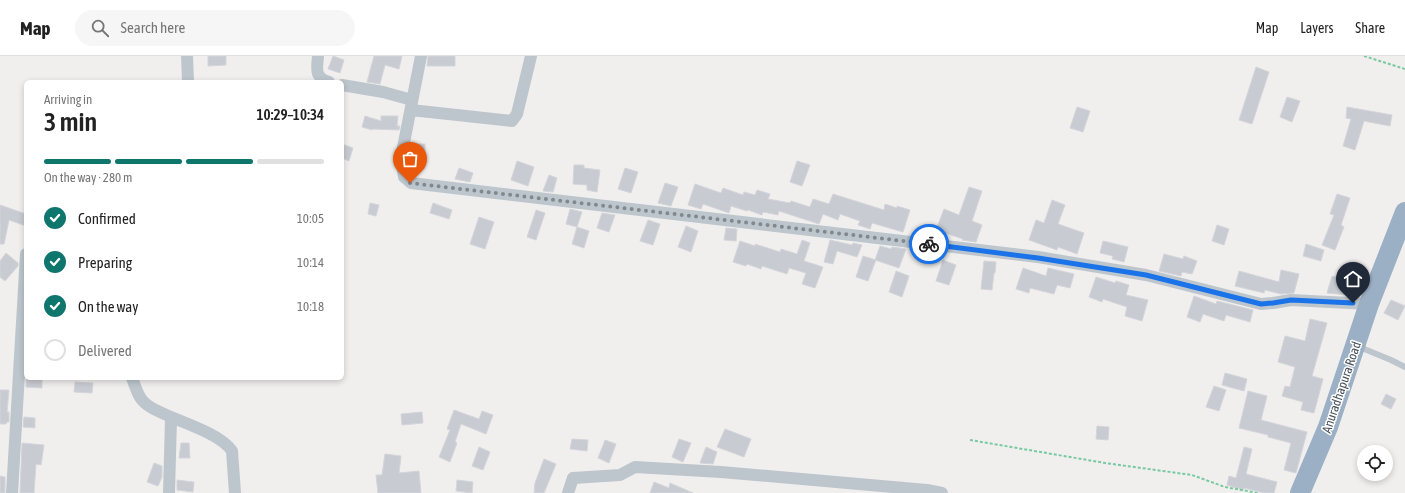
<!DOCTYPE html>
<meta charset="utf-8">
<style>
body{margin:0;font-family:"Asap Condensed",sans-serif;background:#f6f6f6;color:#222;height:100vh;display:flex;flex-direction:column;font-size:15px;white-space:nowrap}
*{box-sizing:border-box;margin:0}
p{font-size:13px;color:#767676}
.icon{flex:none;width:22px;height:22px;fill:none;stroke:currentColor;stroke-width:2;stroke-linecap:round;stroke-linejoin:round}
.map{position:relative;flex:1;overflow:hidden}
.sheet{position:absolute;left:24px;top:24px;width:320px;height:300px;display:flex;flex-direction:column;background:#fff;border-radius:6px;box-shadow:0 2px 6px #0003}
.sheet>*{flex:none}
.buttons{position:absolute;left:1357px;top:389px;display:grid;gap:8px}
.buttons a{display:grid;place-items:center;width:36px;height:36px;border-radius:50%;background:#fff;box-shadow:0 2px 6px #0003;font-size:20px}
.pin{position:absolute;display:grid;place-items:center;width:34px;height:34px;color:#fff;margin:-41px -17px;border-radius:50% 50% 50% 0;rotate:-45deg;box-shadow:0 0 4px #0007}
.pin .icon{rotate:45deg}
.courier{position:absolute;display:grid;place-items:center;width:40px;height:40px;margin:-20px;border:3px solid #1a73e8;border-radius:50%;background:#fff;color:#222;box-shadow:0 1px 5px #0007}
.headline em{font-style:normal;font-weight:600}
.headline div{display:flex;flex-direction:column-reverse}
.headline{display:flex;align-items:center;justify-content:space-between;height:68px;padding:0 20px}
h1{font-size:26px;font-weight:600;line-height:30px}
.bar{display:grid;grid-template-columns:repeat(4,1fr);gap:6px 4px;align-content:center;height:48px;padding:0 20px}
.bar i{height:5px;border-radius:3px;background:#e0e0e0}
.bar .active{background:#0f766e}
.bar p{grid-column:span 4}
ol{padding:0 20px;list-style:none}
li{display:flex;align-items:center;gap:12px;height:44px}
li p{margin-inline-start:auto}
li .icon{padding:4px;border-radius:50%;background:#0f766e;color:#fff;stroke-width:4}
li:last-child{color:#767676}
li i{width:22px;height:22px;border:2px solid #e0e0e0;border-radius:50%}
header{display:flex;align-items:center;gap:24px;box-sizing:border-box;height:56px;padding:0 20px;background:#fff;border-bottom:1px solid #e0e0e0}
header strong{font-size:19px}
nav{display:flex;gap:22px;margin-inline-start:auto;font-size:14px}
.search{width:280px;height:36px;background:#f6f6f6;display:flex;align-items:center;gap:10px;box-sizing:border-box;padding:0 14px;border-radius:22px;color:#767676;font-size:15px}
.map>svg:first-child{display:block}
.building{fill:#c8cbd1;stroke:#d3d5da}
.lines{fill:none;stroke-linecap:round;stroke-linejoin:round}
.path{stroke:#77caa0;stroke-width:2;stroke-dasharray:3 2;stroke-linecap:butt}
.service{stroke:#bdc6cd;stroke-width:6}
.minor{stroke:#bdc6cd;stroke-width:12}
.trunk{stroke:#9bb0c4;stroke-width:20}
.done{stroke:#82898e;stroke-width:4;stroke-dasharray:0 7.2}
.route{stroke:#1a73e8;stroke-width:5}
.labels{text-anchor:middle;stroke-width:3;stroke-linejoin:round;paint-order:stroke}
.street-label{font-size:13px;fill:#47525b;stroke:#fff}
</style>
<header>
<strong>Map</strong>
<div class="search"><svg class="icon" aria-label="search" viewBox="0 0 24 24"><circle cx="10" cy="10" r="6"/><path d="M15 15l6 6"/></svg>Search here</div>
<nav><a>Map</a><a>Layers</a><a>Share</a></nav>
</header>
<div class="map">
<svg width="1405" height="437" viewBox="0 0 1405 437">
<rect width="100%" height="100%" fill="#f1eeee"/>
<path class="building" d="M208,0H226V9L208,10Z
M333,0L344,4L340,17L328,13Z
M374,0H402L399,13L385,9L380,28L367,26Z
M428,0H455V10H427Z
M1256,11L1269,16L1252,68L1239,64Z
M1287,41L1300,45L1292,66L1280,61Z
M1077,51L1090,55L1083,76L1070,72Z
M1347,51L1392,59L1390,70L1364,65L1355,94L1343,90L1351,63L1346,62Z
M365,60L381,65V60H398L397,70H400L399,74L372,73V74L362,71Z
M342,88L353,92L349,105L342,102Z
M411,88H425L424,113L410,112L409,102Z
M517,105L534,111L528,130L511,124Z
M797,105L810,109L802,130L790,126Z
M574,109H584V112L600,114L597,136L587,134V129L573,128Z
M459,112L473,117L470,126L455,123Z
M625,112L638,116L631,137L618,133Z
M549,119L557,122L553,136L543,135Z
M665,127L678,131L671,150L658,147Z
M695,128L721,137L723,132L743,139L744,136L755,139L757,134L770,138L768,143L790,147L791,145L810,151L813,143L829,148L833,138L884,154L885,148L897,152V150L910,154L903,176L872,167L870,173L858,169L860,165L840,158L838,164L823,158L819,168L779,155L778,159L763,156L762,159L748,154L747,155L731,150L729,157L703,148L701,153L688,149Z
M969,131L982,135L972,165L982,169L976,186L962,184L963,183L936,174L944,153L959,159Z
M1337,138L1350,142L1341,169L1344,171L1335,194L1322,189L1334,159L1330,158Z
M1052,144L1065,149L1058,168L1084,177L1077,198L1058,191L1057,194L1029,184L1036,164L1044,167Z
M370,147L379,149L376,160L368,158Z
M433,147L452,154L449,163L430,157Z
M0,149L26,158V170L9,164L4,188H0Z
M570,153L582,156L577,171L566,168Z
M536,154L545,157L536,184L527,181Z
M602,157L615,159L609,176L597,172Z
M479,161L494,166L485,193L470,188Z
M648,164L660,168L653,189L640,185Z
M1217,169L1229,173L1224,189L1212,185Z
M686,170L698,175L691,196L678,191Z
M577,171L589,175L584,192L572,188Z
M726,172L737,173L736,185L724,184Z
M802,184L810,187L804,205L823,211L815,232L802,228L806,217L789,212L787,218L762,210L761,213L747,208L746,210L733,206L740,185L755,190V188L780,196L781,193L797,198Z
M830,184L852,189L853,187L862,189L857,201L837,195L833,208L824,206Z
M1103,185L1128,191L1124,206L1112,203L1113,200L1100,197Z
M1306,188L1324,194L1321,205L1303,200Z
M880,190L891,193L892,191L906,193L899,212L875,204Z
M6,197L18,207V210L5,225L0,221V205Z
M1164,198L1183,203L1184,200L1197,205L1192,218L1182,216L1181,220L1159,215Z
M863,200L876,204L868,225L856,221Z
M943,204L956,209L949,229L936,225Z
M984,205L996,206L995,217H994L992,234L981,233Z
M1023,212L1046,220L1048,212L1074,218L1070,232L1057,229L1054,238L1030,232L1029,237L1016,233Z
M1281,214L1299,218L1294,237L1281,238L1265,234L1264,237L1235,230L1239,215L1279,226Z
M896,215L909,220L902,241L889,236Z
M1332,220L1352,225L1348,239L1327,237Z
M1096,221L1115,227L1116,225L1129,229L1126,239L1148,244L1142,265L1125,260L1127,251L1103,243L1102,246L1089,241Z
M1194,240L1216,248L1217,245L1253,254L1250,266L1226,259L1224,265L1203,258L1200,266L1187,261Z
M1391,244L1405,250L1398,264L1384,257Z
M1310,263L1327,267L1312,320L1323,323L1314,357L1301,354L1303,346L1282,340L1285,330L1290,331L1295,311L1278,306L1285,280L1305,285Z
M1225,317L1247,323L1244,335L1222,329Z
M26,322H42V332L26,331Z
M75,326L93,327L92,337L74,336Z
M1214,330L1226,334L1219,355L1206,351Z
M0,334H9L7,356H9V366H7L6,368H0Z
M1248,335L1267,340L1261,364L1307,376L1296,417L1284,414L1291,387L1268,381V379L1239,372Z
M1386,338L1396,343L1391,353L1381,348Z
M454,354L479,363L482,355L493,359L486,378L461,368L455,386L457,387L450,406L439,401L450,374L447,373Z
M422,356L423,367L402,369L401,358Z
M24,361L35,362V372L23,371Z
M1097,370L1109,371L1108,384L1096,383Z
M725,373L751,383L744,401L717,391Z
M572,383L588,384L587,395L570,393Z
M679,383L691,387L683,406L672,401Z
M605,384L616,388L609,407L598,402Z
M22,387L44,389L41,409L36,408L34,437H20Z
M181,387H189L190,402H179Z
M479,391L490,396L483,414L472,410Z
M706,391L717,396L713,408L700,407Z
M1244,391L1252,393L1246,418L1277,426L1274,437H1264L1244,432L1243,434L1227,429L1229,420L1236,422Z
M385,398L401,400L399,417L419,415L421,437H378L376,419H382Z
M544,403L556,408L544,437H534L535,427Z
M154,407L162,410V421L158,430L147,426Z
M0,420L5,421V437H0Z
M177,424L194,426L193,436L177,434Z
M457,424L473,426L472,437L456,435Z
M654,426L669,432L670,427L693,437H650Z"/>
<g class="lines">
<path class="path" d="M1364,0L1405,13
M970,384L1105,407L1192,419L1225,431L1258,437"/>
<path class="service" d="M1357,290L1391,304L1405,311"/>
<path class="minor" d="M187,0L188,26
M318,0C317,13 314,21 329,26
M421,0L401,102L404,121L411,127L1038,201L1146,219L1261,248L1273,247L1291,244L1369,248
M342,29L383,36L412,44
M411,54L512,65L517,58L531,0
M132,322C135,329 137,338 142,344C147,350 153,353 160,356C180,366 220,377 232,395L235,437
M12,437L26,198
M169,437L171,362
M568,437L573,422L620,419L635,411L721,416L927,434L942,437"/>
<path class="trunk" d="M1300,437L1328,371L1369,248L1405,156"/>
</g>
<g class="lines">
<path class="done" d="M410,127L929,188"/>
<path class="route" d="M929,188L1038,202L1146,219L1261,248L1273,247L1291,244L1353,247"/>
</g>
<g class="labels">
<g class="street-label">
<text transform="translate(1341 331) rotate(-71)" y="5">Anuradhapura Road</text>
</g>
</g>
</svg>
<div class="buttons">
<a><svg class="icon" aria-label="locate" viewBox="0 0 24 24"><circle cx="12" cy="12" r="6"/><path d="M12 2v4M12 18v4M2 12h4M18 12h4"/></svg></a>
</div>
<div class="pin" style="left:410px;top:127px;background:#ea580c"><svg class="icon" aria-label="bag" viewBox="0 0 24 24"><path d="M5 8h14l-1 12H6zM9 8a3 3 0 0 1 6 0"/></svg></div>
<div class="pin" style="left:1353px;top:247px;background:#1f2937"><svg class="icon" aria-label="home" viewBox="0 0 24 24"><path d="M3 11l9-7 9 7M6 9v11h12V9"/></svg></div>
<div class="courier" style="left:929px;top:188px"><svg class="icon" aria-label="bike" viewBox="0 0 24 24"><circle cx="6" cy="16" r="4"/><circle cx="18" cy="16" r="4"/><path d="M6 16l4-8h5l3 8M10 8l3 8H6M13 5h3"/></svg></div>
<section class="sheet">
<div class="headline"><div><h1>3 min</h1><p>Arriving in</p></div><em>10:29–10:34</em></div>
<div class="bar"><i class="active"></i><i class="active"></i><i class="active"></i><i></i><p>On the way · 280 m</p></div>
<ol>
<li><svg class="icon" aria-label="check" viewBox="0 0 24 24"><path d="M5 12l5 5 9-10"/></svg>Confirmed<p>10:05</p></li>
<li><svg class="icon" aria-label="check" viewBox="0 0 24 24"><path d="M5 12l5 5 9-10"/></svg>Preparing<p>10:14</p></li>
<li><svg class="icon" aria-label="check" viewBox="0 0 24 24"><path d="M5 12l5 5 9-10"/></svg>On the way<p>10:18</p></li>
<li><i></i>Delivered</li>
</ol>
</section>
</div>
